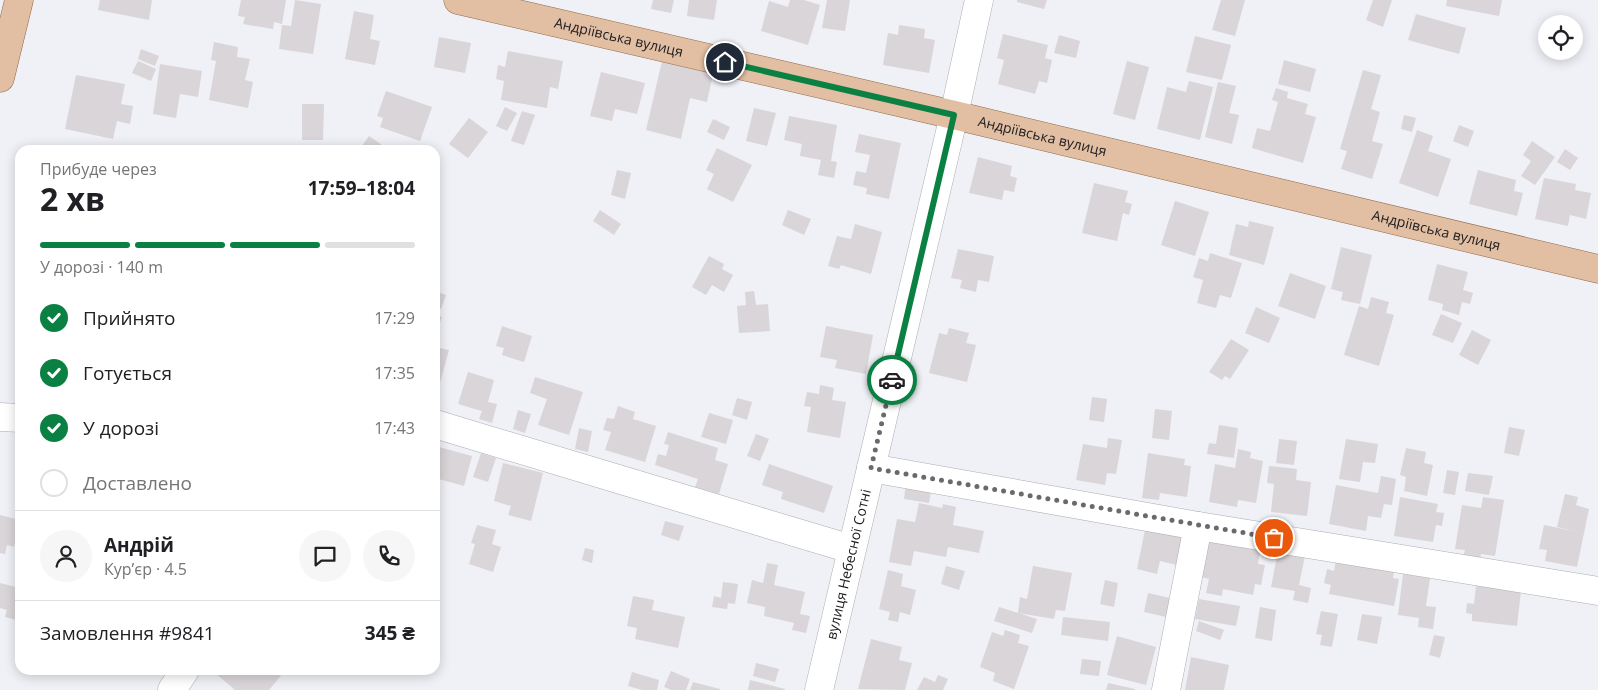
<!DOCTYPE html>
<html lang="uk">
<meta charset="utf-8">
<style>
body{margin:0;font-family:"Open Sans",sans-serif;background:#f6f6f6;color:#202124;height:100vh;display:flex;flex-direction:column;font-size:19px;white-space:nowrap}
*{box-sizing:border-box;margin:0}
p{font-size:16px;color:#757577}
.icon{flex:none;width:28px;height:28px;fill:none;stroke:currentColor;stroke-width:2;stroke-linecap:round;stroke-linejoin:round}
.map{position:relative;flex:1;overflow:hidden}
.details{position:absolute;left:15px;top:145px;width:425px;height:530px;display:flex;flex-direction:column;background:#fff;border-radius:15px;box-shadow:0 2px 12px #0003}
.details>*{flex:none}
.buttons{position:absolute;left:1538px;top:15px;display:grid;gap:10px}
.buttons a{display:grid;place-items:center;width:45px;height:45px;border-radius:50%;background:#fff;box-shadow:0 2px 12px #0003;font-size:25px}
.pin{position:absolute;display:grid;place-items:center;width:42px;height:42px;color:#fff;margin:-21px;border:2px solid #fff;border-radius:50%;box-shadow:0 1px 5px #0007}
.courier{position:absolute;display:grid;place-items:center;width:50px;height:50px;margin:-25px;border:4px solid #0b8043;border-radius:50%;background:#fff;color:#222;box-shadow:0 1px 6px #0007}
.headline em{font-style:normal;font-weight:700}
.headline div{display:flex;flex-direction:column-reverse}
.headline{display:flex;align-items:center;justify-content:space-between;height:85px;padding:0 25px}
h1{font-size:32px;font-weight:700;line-height:38px}
.bar{display:grid;grid-template-columns:repeat(4,1fr);gap:8px 5px;align-content:center;height:60px;padding:0 25px}
.bar i{height:6px;border-radius:4px;background:#e0e0e0}
.bar .selected{background:#0b8043}
.bar p{grid-column:span 4}
.line{display:flex;align-items:center;gap:12px;padding:0 25px;border-top:1px solid #e0e0e0}
.line div{flex:1}
.round{display:grid;place-items:center;flex:none;width:52px;height:52px;border-radius:26px;background:#f6f6f6}
ol{padding:0 25px;list-style:none}
li{display:flex;align-items:center;gap:15px;height:55px}
li p{margin-inline-start:auto}
li .icon{padding:5px;border-radius:50%;background:#0b8043;color:#fff;stroke-width:4}
li:last-child{color:#757577}
li i{width:28px;height:28px;border:2px solid #e0e0e0;border-radius:50%}
.map>svg:first-child{display:block}
.building{fill:#dad5d8}
.lines{fill:none;stroke-linecap:round;stroke-linejoin:round}
.minor-casing{stroke:#abadb1;stroke-width:29}
.major-casing{stroke:#926b4d;stroke-width:29}
.minor{stroke:#fff;stroke-width:28}
.major{stroke:#e2bea2;stroke-width:28}
.done{stroke:#696a6d;stroke-width:5;stroke-dasharray:0 9}
.route{stroke:#0b8043;stroke-width:6}
.labels{text-anchor:middle;stroke-width:5;stroke-linejoin:round;paint-order:stroke}
.street-label{font-size:14px;fill:#212123;stroke:#fff}
</style>
<div class="map">
<svg width="1598" height="690" viewBox="0 0 1598 690">
<rect width="100%" height="100%" fill="#eff1f6"/>
<path class="building" d="M100,0H152L149,20L98,10Z
M241,0H286L282,24L274,22L273,29L243,24L245,17L238,16Z
M295,0L321,4L313,54L279,49L282,25L291,26Z
M653,0H674L671,13L651,9Z
M689,0H717L714,20L687,16Z
M790,0H804L820,5L808,45L761,31L769,1L788,7Z
M827,0H850L845,31L822,28Z
M1017,0H1047L1044,9L1017,2Z
M1221,0H1245L1235,36L1212,30Z
M1373,0H1392L1383,27L1366,20Z
M1447,0H1502L1499,16L1446,6Z
M354,11L374,15L370,39L380,41L375,65L345,59Z
M1416,14L1466,28L1459,54L1408,40Z
M899,25L925,29L924,38L935,40L929,73L883,65L888,33L898,35Z
M1003,34L1048,45L1045,58L1052,60L1047,83L1039,81L1035,94L998,84L1004,60L997,58Z
M1059,35L1080,41L1076,58L1054,53Z
M1195,36L1231,45L1222,80L1186,72Z
M439,37L471,43L465,73L434,67Z
M214,42L238,47L237,57L250,59L245,80L253,82L248,108L209,100L216,61L211,60Z
M141,49L159,56L155,66L138,59Z
M508,51L563,61L558,89L550,87L547,108L501,100L504,81L496,79L498,65L505,67Z
M1284,60L1316,69L1310,92L1278,84Z
M138,61L156,69L151,81L132,73Z
M662,61L713,74L707,102L690,98L681,139L646,130Z
M1127,61L1149,67L1135,120L1113,114Z
M160,64L202,71L198,97L180,94L176,118L153,114Z
M1363,70L1381,75L1371,109L1380,112L1372,141L1383,144L1372,179L1341,169L1347,151L1340,149Z
M601,72L645,83L637,114L615,109L612,121L590,116Z
M76,75L125,84L121,104L133,106L130,124L117,121L113,139L65,129Z
M1189,81L1213,87L1200,140L1157,129L1167,87L1186,92Z
M1218,82L1236,86L1229,113L1239,115L1232,144L1205,137Z
M1276,88L1288,92L1287,98L1308,104L1305,114L1316,117L1303,163L1252,148L1257,128L1270,131L1278,102L1272,100Z
M386,91L432,107L420,141L380,127L383,118L377,116Z
M302,104H324L323,140H302Z
M505,107L517,113L507,131L496,126Z
M754,108L776,113L767,146L746,141Z
M522,111L535,115L524,145L511,141Z
M1404,115L1416,118L1412,132L1401,129Z
M789,116L837,125L831,161L837,162L834,178L818,175L821,160L800,156L802,144L784,140Z
M469,118L488,132L468,158L449,144Z
M713,119L730,127L724,140L707,132Z
M1459,125L1474,131L1468,147L1453,141Z
M1417,130L1433,136L1428,151L1451,159L1438,197L1399,183Z
M859,134L901,143L889,199L866,194L867,188L853,185L856,171L866,173L870,155L855,152Z
M369,136L389,150H359Z
M1532,141L1555,157L1535,185L1521,176L1531,161L1523,155Z
M717,148L752,165L733,202L707,189L714,174L706,170Z
M1565,149L1578,158L1570,170L1557,162Z
M978,157L1012,166L1010,176L1017,178L1014,192L1004,190L1002,200L969,193Z
M617,170L631,173L625,199L611,195Z
M1478,170L1516,180L1514,191L1523,193L1517,216L1469,204Z
M1544,178L1576,184L1575,190L1591,193L1586,219L1570,215L1568,226L1535,219Z
M1094,183L1128,191L1125,202L1132,204L1129,215L1123,213L1117,241L1082,233Z
M1175,201L1209,212L1195,256L1161,245Z
M600,210L621,224L614,235L593,221Z
M788,210L811,219L804,235L782,225Z
M1249,221L1274,227L1264,265L1229,255L1236,224L1248,227Z
M855,224L882,232L871,274L841,265L839,269L828,266L837,236L851,239Z
M1341,247L1372,255L1360,304L1341,300L1343,292L1331,289Z
M958,249L994,256L989,282L978,280L976,292L960,288L962,280L951,278Z
M1210,253L1242,263L1231,298L1220,295L1216,308L1197,303L1203,280L1193,277L1199,258L1208,261Z
M709,256L724,264L722,269L733,275L724,292L712,285L706,295L692,287Z
M1437,264L1468,272L1463,290L1473,293L1470,304L1462,302L1459,315L1442,310L1443,304L1428,300Z
M1290,273L1326,286L1315,319L1278,306Z
M435,291L446,295L441,309L435,307Z
M754,291L756,305L768,304L770,331L739,333L737,306L746,305L745,292Z
M1371,297L1389,302L1386,313L1394,315L1379,366L1344,355L1359,306L1368,309Z
M1256,307L1280,318L1269,343L1245,333Z
M435,314L442,317L435,336Z
M1441,314L1462,323L1453,343L1432,335Z
M502,326L532,336L524,362L502,355L504,348L496,346Z
M826,326L873,335L866,374L835,368L837,360L820,357Z
M949,328L969,333L966,343L976,345L967,382L929,373L939,333L947,335Z
M1472,330L1491,340L1478,365L1459,355Z
M1231,339L1249,350L1230,379L1225,376L1222,380L1209,372Z
M435,347L449,350L437,394L435,393Z
M468,372L494,380L488,402L497,404L492,423L479,419L482,411L458,404Z
M535,377L583,392L569,435L538,425L547,399L530,393Z
M820,385L834,388L832,400L846,402L840,438L807,432L811,407L804,406L807,392L819,394Z
M1092,397L1107,399L1104,422L1089,420Z
M737,398L752,402L747,420L732,415Z
M618,406L635,412L633,419L656,426L645,462L605,450L611,432L603,430L607,418L614,419Z
M1155,409L1172,411L1169,440L1152,438Z
M518,410L531,414L525,433L513,429Z
M709,413L733,420L726,444L701,437Z
M1219,425L1238,428L1234,458L1207,454L1209,443L1216,444Z
M1509,427L1525,430L1519,456L1504,453Z
M579,428L592,431L588,452L575,449Z
M668,432L718,448L715,460L728,464L719,494L695,487L698,479L655,465L658,454L666,456L669,445L664,444Z
M756,434L769,439L760,461L747,456Z
M1108,438L1122,440L1116,474L1107,473L1105,485L1076,480L1083,444L1107,448Z
M1279,439L1297,441L1294,465L1276,463Z
M1346,439L1378,444L1375,463L1363,462L1360,482L1339,479Z
M439,447L472,456L464,486L435,478V462Z
M1406,448L1426,452L1424,463L1433,465L1427,496L1404,491L1406,477L1400,475Z
M1238,449L1251,452L1250,458L1263,461L1256,503L1238,500L1237,507L1209,502L1215,464L1235,468Z
M481,453L496,458L488,482L473,477Z
M1148,453L1185,459L1184,465L1191,466L1187,497L1160,493L1159,500L1142,498Z
M503,463L543,473L531,521L508,515L511,506L494,501Z
M769,464L833,486L824,513L781,499L783,492L762,485Z
M1269,466L1297,469L1296,480L1311,482L1307,516L1271,512L1274,484L1267,483Z
M1447,470L1459,472L1455,495L1443,493Z
M1468,473L1493,476L1489,495L1465,491Z
M1381,476L1396,479L1392,505L1384,504L1381,518L1368,516L1366,531L1329,524L1336,485L1378,493Z
M906,482L932,486L929,503L904,499Z
M1565,494L1578,497L1576,505L1589,509L1577,567L1545,561L1547,550L1539,549L1544,525L1579,532L1557,527Z
M1400,497L1438,504L1436,512L1444,513L1442,526L1436,525L1433,542L1394,536Z
M1483,497L1504,500L1495,556L1481,554L1480,560L1463,557L1465,550L1455,549L1462,505L1481,508Z
M919,503L942,508L943,504L956,507L953,525L984,531L979,553L948,547L946,557L914,551L911,566L889,562L897,519L915,522Z
M0,515L20,520L14,547L7,545L5,554L0,553Z
M665,521L684,526L679,541L661,535Z
M477,525L496,530L492,544L501,547L493,572L469,564L475,544L471,543Z
M1146,525L1184,532L1177,565L1160,561L1157,574L1137,569Z
M1209,537L1261,547L1258,564L1265,565L1261,585L1255,584L1253,595L1223,589L1222,596L1206,593L1209,579L1201,577Z
M585,548L594,550L592,563L582,560Z
M1278,551L1305,556L1299,585L1311,588L1308,603L1293,600L1295,591L1271,587Z
M1336,560L1394,571L1393,578L1399,579L1394,606L1329,594L1331,585L1324,583L1327,569L1334,571Z
M767,563L778,565L774,585L805,592L800,614L810,616L806,633L792,630L794,623L764,616L765,607L747,603L752,580L763,583Z
M946,566L965,571L959,590L941,584Z
M1033,566L1072,573L1065,611L1056,610L1054,619L1018,613L1020,597L1027,599Z
M888,570L903,574L901,586L916,590L910,615L900,612L898,622L888,620L890,612L879,609Z
M1403,574L1430,578L1426,606L1436,607L1433,629L1418,627L1419,618L1398,615Z
M1105,580L1118,583L1114,607L1100,604Z
M723,582L738,584L735,604L728,603L727,609L712,607L714,596L721,598Z
M0,583L20,588V621L5,617L7,610L0,608Z
M1476,586L1521,591L1517,626L1472,621V614L1466,613L1467,603L1474,604Z
M1148,593L1170,598L1166,617L1144,612Z
M633,596L654,600L652,610L685,617L678,648L635,639L637,628L627,626Z
M1199,599L1240,606L1236,626L1195,619Z
M999,607L1037,619L1032,633L994,621Z
M1260,607L1276,610L1272,641L1255,638Z
M1321,611L1338,614L1332,647L1320,645L1322,635L1316,634Z
M1362,614L1382,617L1377,644L1357,640Z
M1063,617L1110,622L1108,641L1061,635Z
M1199,621L1224,630L1220,640L1196,631Z
M1005,630L1020,635L1018,643L1029,646L1014,689L993,681L995,673L980,667L992,632L1003,636Z
M1434,635L1445,637L1440,658L1429,655Z
M1117,636L1156,647L1146,685L1107,675Z
M871,639L902,647L899,660L912,663L905,690L858,689Z
M1191,657L1229,665L1224,690H1185Z
M1082,659L1101,661L1099,676L1080,674Z
M756,663L779,669L775,682L753,676Z
M217,670H279L283,673L269,690H235L215,673Z
M671,671L690,679L686,690H671L664,687Z
M632,672L659,680L657,690H642L628,686Z
M938,675L948,679L943,690H917L924,677L935,682Z
M750,680L785,689V690H748Z
M693,682L720,689V690H690Z
M1108,683L1135,689V690H1106Z"/>
<g class="lines">
<g class="minor-casing">
<g id="minor">
<path d="M0,417L20,418"/>
<path d="M435,424C574,465 712,508 851,549"/>
<path d="M871,468L1198,526L1598,591"/>
<path d="M172,690L185,670"/>
<path id="s1" d="M819,690L954,115L979,0"/>
<path d="M1166,690L1198,526"/>
</g>
</g>
<g class="major-casing">
<g id="major">
<path id="s2" d="M458,0L954,115L1598,269"/>
<path d="M0,78L19,0"/>
</g>
</g>
<use href="#minor" class="minor"/>
<use href="#major" class="major"/>
</g>
<g class="lines">
<path class="done" d="M892,380L871,468L1274,538"/>
<path class="route" d="M725,62L954,115L892,380"/>
</g>
<g class="labels">
<g class="street-label">
<text dy="5" stroke="none"><textPath href="#s2" startOffset="165">Андріївська вулиця</textPath></text>
<text dy="5" stroke="none"><textPath href="#s2" startOffset="600">Андріївська вулиця</textPath></text>
<text dy="5" stroke="none"><textPath href="#s2" startOffset="1005">Андріївська вулиця</textPath></text>
<text dy="5" stroke="none"><textPath href="#s1" startOffset="129">вулиця Небесної Сотні</textPath></text>
</g>
</g>
</svg>
<div class="buttons">
<a><svg class="icon" aria-label="locate" viewBox="0 0 24 24"><circle cx="12" cy="12" r="6"/><path d="M12 2v4M12 18v4M2 12h4M18 12h4"/></svg></a>
</div>
<div class="pin" style="left:1274px;top:538px;background:#ea580c"><svg class="icon" aria-label="bag" viewBox="0 0 24 24"><path d="M5 8h14l-1 12H6zM9 8a3 3 0 0 1 6 0"/></svg></div>
<div class="pin" style="left:725px;top:62px;background:#1f2937"><svg class="icon" aria-label="home" viewBox="0 0 24 24"><path d="M3 11l9-7 9 7M6 9v11h12V9"/></svg></div>
<div class="courier" style="left:892px;top:380px"><svg class="icon" aria-label="car" viewBox="0 0 24 24"><path d="M5 17H2v-5l4-1 3-4h7l3 4 3 1v5h-3M9 17h6M6 11h13"/><circle cx="7" cy="17" r="2"/><circle cx="17" cy="17" r="2"/></svg></div>
<section class="details">
<div class="headline"><div><h1>2 хв</h1><p>Прибуде через</p></div><em>17:59–18:04</em></div>
<div class="bar"><i class="selected"></i><i class="selected"></i><i class="selected"></i><i></i><p>У дорозі · 140 m</p></div>
<ol>
<li><svg class="icon" aria-label="check" viewBox="0 0 24 24"><path d="M5 12l5 5 9-10"/></svg>Прийнято<p>17:29</p></li>
<li><svg class="icon" aria-label="check" viewBox="0 0 24 24"><path d="M5 12l5 5 9-10"/></svg>Готується<p>17:35</p></li>
<li><svg class="icon" aria-label="check" viewBox="0 0 24 24"><path d="M5 12l5 5 9-10"/></svg>У дорозі<p>17:43</p></li>
<li><i></i>Доставлено</li>
</ol>
<div class="line" style="height:90px"><a class="round"><svg class="icon" aria-label="person" viewBox="0 0 24 24"><circle cx="12" cy="8" r="4"/><path d="M4 21q1-7 8-7t8 7"/></svg></a><div><b>Андрій</b><p>Кур’єр · 4.5</p></div><a class="round"><svg class="icon" aria-label="chat" viewBox="0 0 24 24"><path d="M4 5h16v11H9l-5 4z"/></svg></a><a class="round"><svg class="icon" aria-label="phone" viewBox="0 0 24 24"><path d="M5 4h4l2 5-3 2q2 4 5 5l2-3 5 2v4C11 20 4 13 5 4z"/></svg></a></div>
<div class="line" style="height:65px"><div>Замовлення #9841</div><b>345 ₴</b></div>
</section>
</div>
